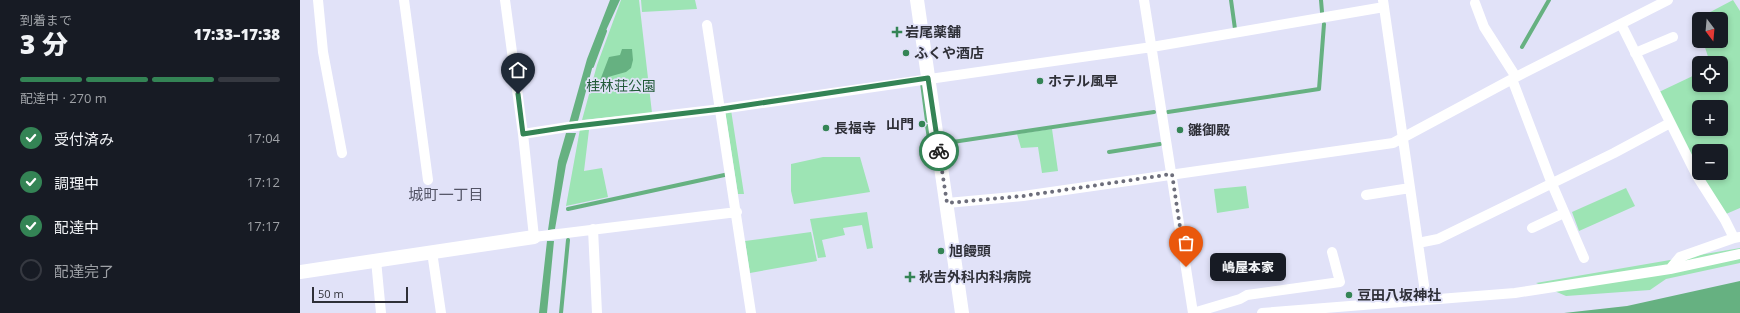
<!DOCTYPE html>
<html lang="ja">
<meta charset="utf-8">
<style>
body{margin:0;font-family:"Open Sans","Noto Sans JP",sans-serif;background:#20242c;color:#f1f3f6;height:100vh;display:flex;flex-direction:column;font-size:15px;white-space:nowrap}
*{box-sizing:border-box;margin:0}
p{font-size:13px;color:#9ea1a6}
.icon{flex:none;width:22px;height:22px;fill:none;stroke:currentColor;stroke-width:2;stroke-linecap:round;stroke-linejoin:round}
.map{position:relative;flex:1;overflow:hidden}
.drawer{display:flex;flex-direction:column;background:#171b24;width:300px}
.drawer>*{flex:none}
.needle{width:26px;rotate:164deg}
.buttons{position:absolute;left:1392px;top:12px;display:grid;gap:8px}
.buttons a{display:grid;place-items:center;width:36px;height:36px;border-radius:6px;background:#171b24;box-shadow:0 2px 6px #0003;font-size:20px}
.scale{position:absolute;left:12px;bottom:10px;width:96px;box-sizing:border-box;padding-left:4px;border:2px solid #2f3038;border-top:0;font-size:11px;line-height:14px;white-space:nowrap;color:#2f3038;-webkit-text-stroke:3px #e1e2f8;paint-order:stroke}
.pin{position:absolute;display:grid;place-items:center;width:34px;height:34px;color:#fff;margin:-41px -17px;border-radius:50% 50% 50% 0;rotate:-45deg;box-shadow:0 0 4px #0007}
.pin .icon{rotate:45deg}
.courier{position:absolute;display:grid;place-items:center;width:40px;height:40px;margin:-20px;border:3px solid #348455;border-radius:50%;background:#fff;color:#222;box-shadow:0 1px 5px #0007}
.bubble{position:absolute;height:28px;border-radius:6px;background:#171b24;box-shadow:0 2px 6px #0003;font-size:13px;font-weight:800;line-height:28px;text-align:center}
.headline em{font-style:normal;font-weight:800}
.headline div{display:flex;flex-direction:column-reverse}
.headline{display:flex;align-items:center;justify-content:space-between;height:68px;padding:0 20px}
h1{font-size:26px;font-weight:800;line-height:30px}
.bar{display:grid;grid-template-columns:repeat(4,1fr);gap:6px 4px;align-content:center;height:48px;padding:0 20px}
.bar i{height:5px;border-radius:3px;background:#363941}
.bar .selected{background:#348455}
.bar p{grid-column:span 4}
ol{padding:0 20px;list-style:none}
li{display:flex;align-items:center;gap:12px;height:44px}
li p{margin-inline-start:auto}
li .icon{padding:4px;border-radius:50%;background:#348455;color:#fff;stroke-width:4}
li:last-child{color:#9ea1a6}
li i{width:22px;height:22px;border:2px solid #363941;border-radius:50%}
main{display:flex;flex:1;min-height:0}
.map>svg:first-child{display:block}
.green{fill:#9de4b4;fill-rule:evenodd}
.water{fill:#66b181}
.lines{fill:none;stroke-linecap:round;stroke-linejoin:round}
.stream{stroke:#66b181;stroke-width:4}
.street{stroke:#fff;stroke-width:10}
.secondary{stroke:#fff;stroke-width:14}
.done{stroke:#6d6e7b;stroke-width:4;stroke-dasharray:0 7.2}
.route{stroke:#348455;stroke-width:5}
.poi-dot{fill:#348455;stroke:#e1e2f8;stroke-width:1.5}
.labels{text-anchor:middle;stroke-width:3.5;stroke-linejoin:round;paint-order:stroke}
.poi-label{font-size:14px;font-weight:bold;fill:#2f3038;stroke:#e1e2f8;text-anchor:start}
.park-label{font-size:14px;fill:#225a39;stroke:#e1e2f8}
.neighbourhood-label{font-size:15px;fill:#525365;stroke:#e1e2f8}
</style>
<main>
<section class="drawer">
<div class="headline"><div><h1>3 分</h1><p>到着まで</p></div><em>17:33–17:38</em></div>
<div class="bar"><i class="selected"></i><i class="selected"></i><i class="selected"></i><i></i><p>配達中 · 270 m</p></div>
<ol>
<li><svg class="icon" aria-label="check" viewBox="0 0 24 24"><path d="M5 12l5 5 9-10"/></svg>受付済み<p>17:04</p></li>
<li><svg class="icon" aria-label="check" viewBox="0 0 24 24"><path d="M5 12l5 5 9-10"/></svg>調理中<p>17:12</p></li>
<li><svg class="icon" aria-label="check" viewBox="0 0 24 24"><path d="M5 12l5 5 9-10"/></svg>配達中<p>17:17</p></li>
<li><i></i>配達完了</li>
</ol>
</section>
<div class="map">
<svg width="1440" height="313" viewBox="0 0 1440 313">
<rect width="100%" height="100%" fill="#e1e2f8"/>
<path class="green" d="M321,0H339L352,113L282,120L297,65Z
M341,0H395L397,9L342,12Z
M1433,0L1440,11V208L1426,214L1398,172L1359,92L1399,73V85H1421V63H1410L1403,41H1421V19H1399V26L1397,19ZM1399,107H1421V129H1399ZM1399,151H1421V173H1399Z
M431,110L444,194H438L425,111Z
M280,129L289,130L284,171L302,168L308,197L266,206Z
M752,129L758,171L742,173L738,147L721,148L717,134Z
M523,157H560L570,192L494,204L491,191V164Z
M946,186L949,208L917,213L914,189Z
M1326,188L1335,206L1279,231L1272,212Z
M567,212L573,248L567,249L562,225L543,228L545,235L522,240L526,257L518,258L510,219Z
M511,232L517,261L450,273L445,241Z
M1440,248V263L1366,279L1350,290L1266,296L1236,283Z"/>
<path class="water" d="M310,0H320L297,50L278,121L269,123L287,59Z
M322,49H332L333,60L331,68L326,72L308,77L307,89L299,90V83L309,57L320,55Z
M266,133H276L266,165L255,229L248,230L258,161Z
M247,241H254L247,313H239Z
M1440,281V313H1264L1327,306Z"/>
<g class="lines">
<path class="stream" d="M931,0L935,29
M1021,0L1022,12
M1222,47L1249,0
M292,66L305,31
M622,83L627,121
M868,112L1019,89L1024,24
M627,126L630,145
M646,143L854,112
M809,152L860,144
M268,209L429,174
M261,313L268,240"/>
<path class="street" d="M18,0L23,52L42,153
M104,0L128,180
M205,0L223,134L234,237L437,212
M844,0L893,313
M1083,0L1126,299
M1175,3L1184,27L1216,77
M1321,24L1397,176L1425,220L1434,238L1440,237
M407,25L451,313
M1335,53L1373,37
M1212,79L1252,184L1284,258
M223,134L268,127L421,109L852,47L1084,7
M1066,195L1110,188
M647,203L723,196L1093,143L1216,77L1368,0
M1232,228L1264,213
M293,229L297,313
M1118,243L1138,239L1314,153L1370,123
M132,252L141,313
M76,260L81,313
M1370,269L1380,257L1434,238
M893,313L940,299L947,295L1040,282L1032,252
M962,313L1215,293L1370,269L1440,254"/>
<path class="secondary" d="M617,0L662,313
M0,272L234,237"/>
</g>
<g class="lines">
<path class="done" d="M639,151L647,203L723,196L872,174L886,267"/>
<path class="route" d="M218,94L223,134L268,127L421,109L628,78L639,151"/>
</g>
<g class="poi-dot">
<path d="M595 26h4v4h4v4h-4v4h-4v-4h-4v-4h4z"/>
<circle cx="606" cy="53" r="4"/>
<circle cx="740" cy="81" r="4"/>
<circle cx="622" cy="124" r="4"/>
<circle cx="526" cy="128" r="4"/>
<circle cx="880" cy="130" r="4"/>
<circle cx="641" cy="251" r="4"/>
<path d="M608 271h4v4h4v4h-4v4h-4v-4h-4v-4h4z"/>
<circle cx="1049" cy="295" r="4"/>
</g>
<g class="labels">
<g class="poi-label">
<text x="605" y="37">岩尾薬舗</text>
<text x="614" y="58">ふくや酒店</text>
<text x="748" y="86">ホテル風早</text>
<text x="614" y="129" text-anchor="end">山門</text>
<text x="534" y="133">長福寺</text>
<text x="888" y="135">雛御殿</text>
<text x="649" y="256">旭饅頭</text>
<text x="619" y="282">秋吉外科内科病院</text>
<text x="1057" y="300">豆田八坂神社</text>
</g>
<g class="park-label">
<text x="321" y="91">桂林荘公園</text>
</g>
<g class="neighbourhood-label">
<text x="146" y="200">城町一丁目</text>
</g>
</g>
</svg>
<div class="buttons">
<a><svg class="needle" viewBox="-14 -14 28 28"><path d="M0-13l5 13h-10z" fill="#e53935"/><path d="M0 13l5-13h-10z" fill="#9ea1a6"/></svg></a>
<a><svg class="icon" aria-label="locate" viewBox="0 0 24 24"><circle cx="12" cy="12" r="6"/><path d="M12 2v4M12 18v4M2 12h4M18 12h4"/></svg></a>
<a>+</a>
<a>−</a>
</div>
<div class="scale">50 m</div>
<div class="pin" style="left:886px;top:267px;background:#ea580c"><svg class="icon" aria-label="bag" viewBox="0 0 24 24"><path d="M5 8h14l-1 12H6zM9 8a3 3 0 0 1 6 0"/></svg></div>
<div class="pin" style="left:218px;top:94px;background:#1f2937"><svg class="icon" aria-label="home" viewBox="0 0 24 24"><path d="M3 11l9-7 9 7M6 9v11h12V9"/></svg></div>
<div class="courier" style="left:639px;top:151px"><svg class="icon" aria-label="bike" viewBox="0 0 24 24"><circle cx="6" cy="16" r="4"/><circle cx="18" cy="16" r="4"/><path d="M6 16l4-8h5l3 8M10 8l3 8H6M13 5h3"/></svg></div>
<div class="bubble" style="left:910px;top:253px;width:76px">嶋屋本家</div>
</div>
</main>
